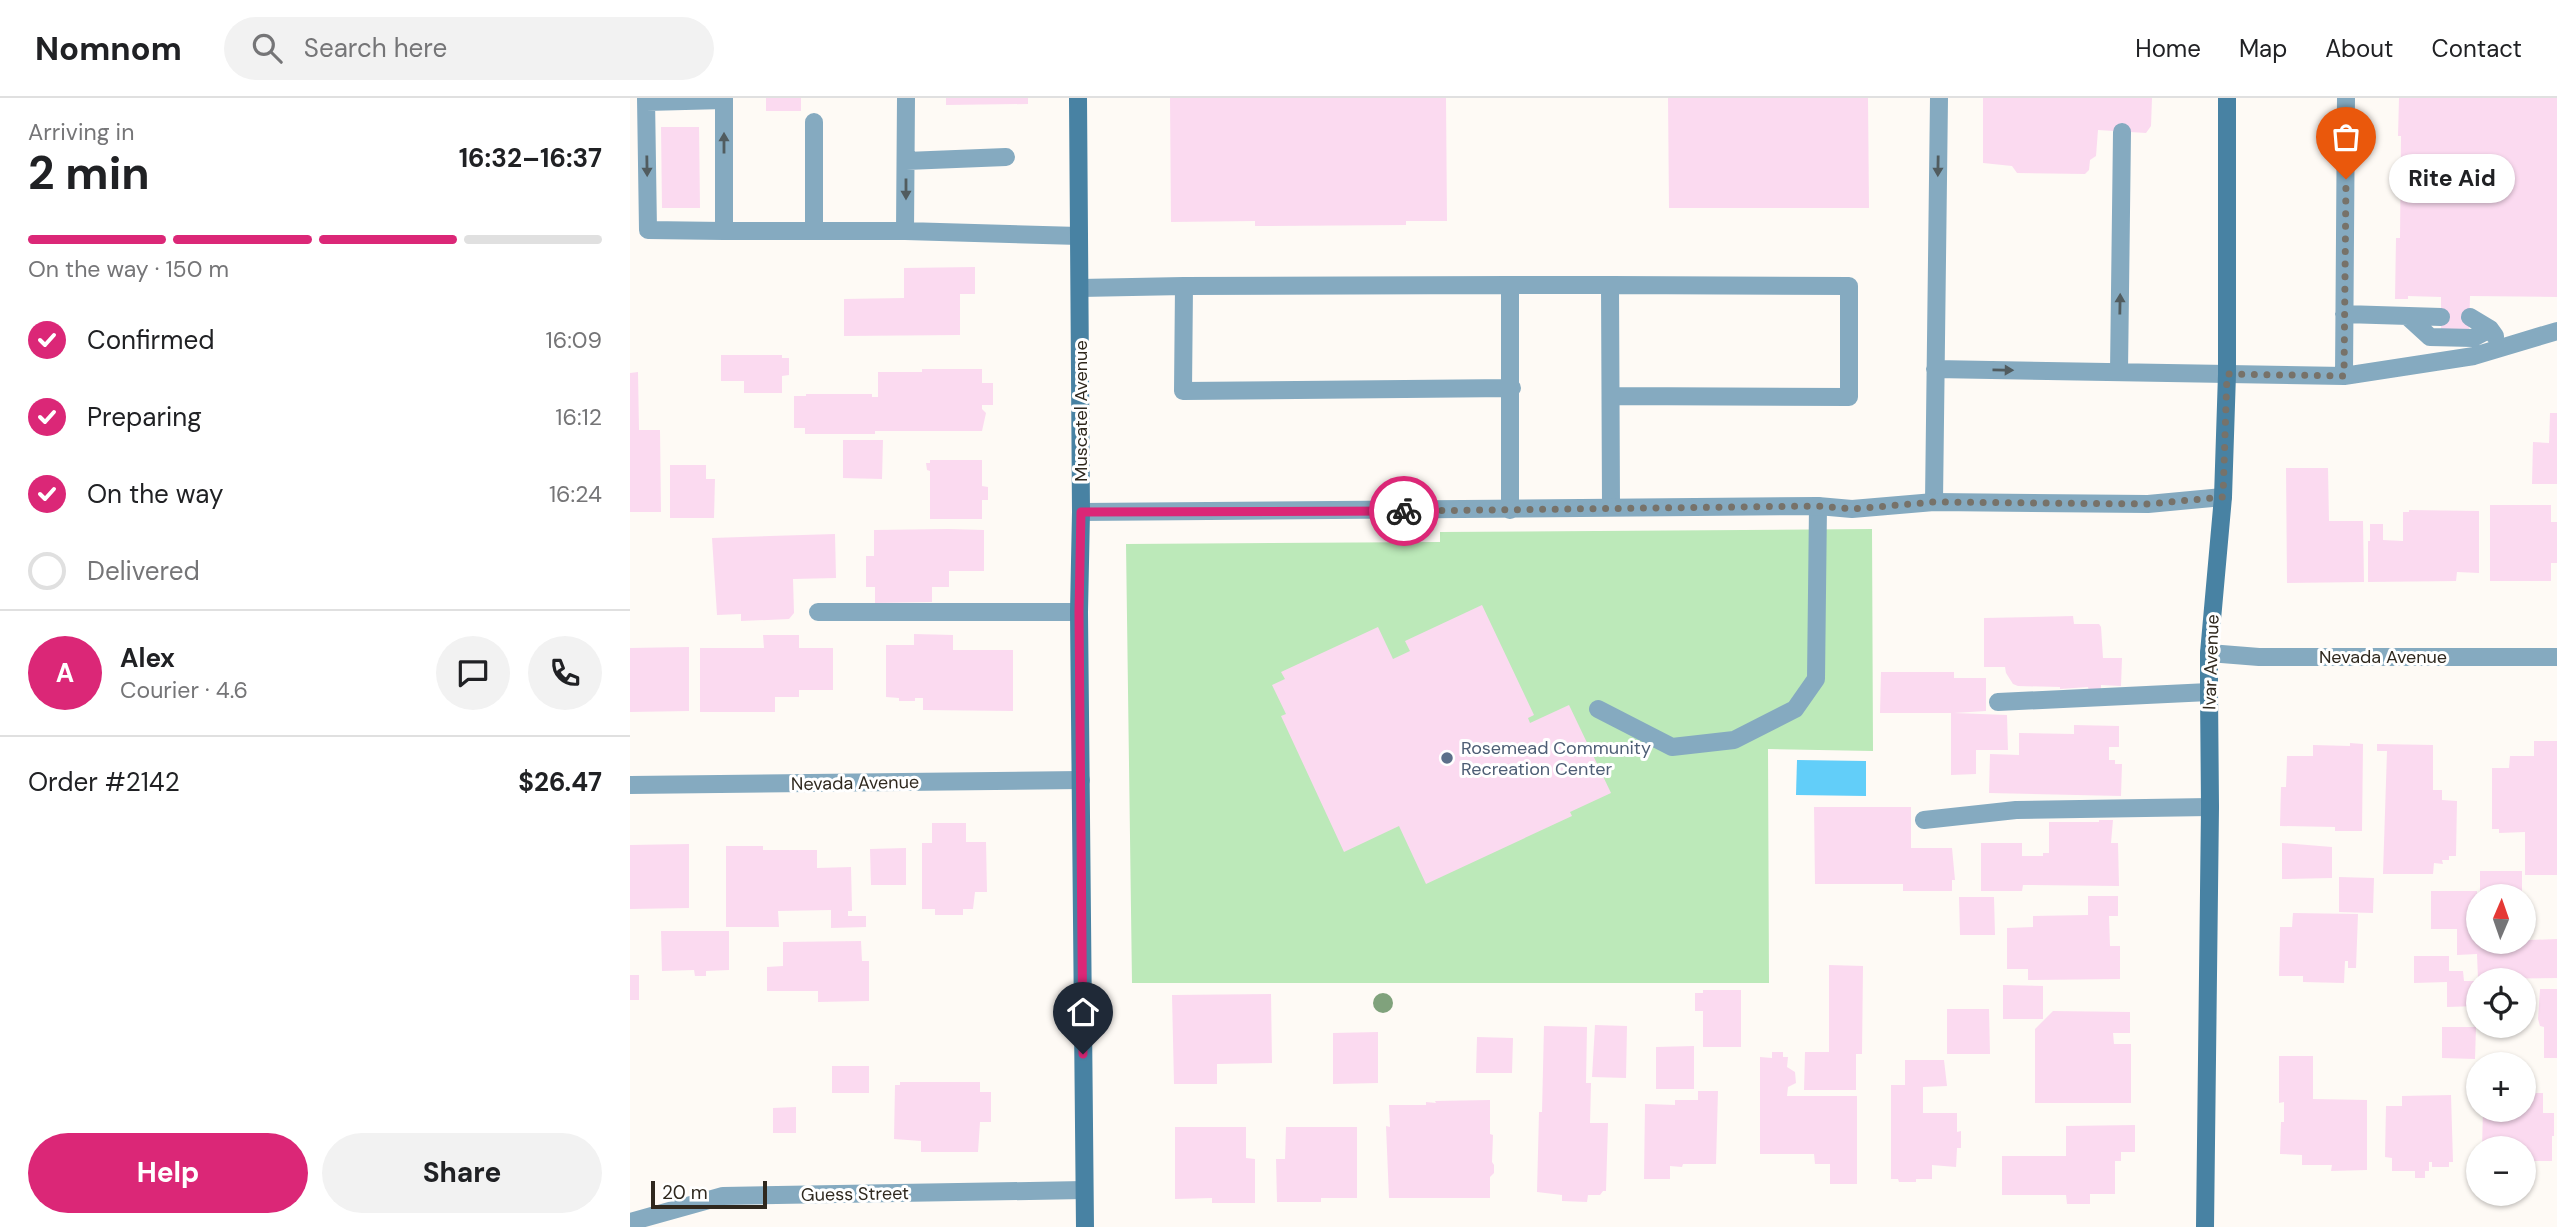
<!DOCTYPE html>
<meta charset="utf-8">
<style>
body{margin:0;font-family:"DM Sans",sans-serif;background:#f2f2f2;color:#202124;height:100vh;display:flex;flex-direction:column;font-size:26px;white-space:nowrap}
*{box-sizing:border-box;margin:0}
p{font-size:23px;color:#757577}
.icon{flex:none;width:38px;height:38px;fill:none;stroke:currentColor;stroke-width:2;stroke-linecap:round;stroke-linejoin:round}
.map{position:relative;flex:1;overflow:hidden}
.panel{display:flex;flex-direction:column;background:#fff;width:630px}
.panel>*{flex:none}
.needle{width:46px;rotate:2deg}
.buttons{position:absolute;left:1836px;top:786px;display:grid;gap:14px}
.buttons a{display:grid;place-items:center;width:70px;height:70px;border-radius:50%;background:#fff;box-shadow:0 2px 5px #0004;font-size:35px}
.scale{position:absolute;left:21px;bottom:18px;width:116px;box-sizing:border-box;padding-left:7px;border:4px solid #2f281e;border-top:0;font-size:19px;line-height:24px;white-space:nowrap;color:#2f281e;-webkit-text-stroke:5px #fff;paint-order:stroke}
.pin{position:absolute;display:grid;place-items:center;width:60px;height:60px;color:#fff;margin:-72px -30px;border-radius:50% 50% 50% 0;rotate:-45deg;box-shadow:0 0 7px #0007}
.pin .icon{rotate:45deg}
.courier{position:absolute;display:grid;place-items:center;width:70px;height:70px;margin:-35px;border:5px solid #db2777;border-radius:50%;background:#fff;color:#222;box-shadow:0 2px 9px #0007}
.bubble{position:absolute;height:49px;border-radius:24px;background:#fff;box-shadow:0 2px 5px #0004;font-size:23px;font-weight:700;line-height:49px;text-align:center}
.overview em{font-style:normal;font-weight:700}
.overview div{display:flex;flex-direction:column-reverse}
.overview{display:flex;align-items:center;justify-content:space-between;height:119px;padding:0 28px}
h1{font-size:46px;font-weight:700;line-height:52px}
.bar{display:grid;grid-template-columns:repeat(4,1fr);gap:10px 7px;align-content:center;height:84px;padding:0 28px}
.bar i{height:9px;border-radius:5px;background:#e0e0e0}
.bar .on{background:#db2777}
.bar p{grid-column:span 4}
.line{display:flex;align-items:center;gap:18px;padding:0 28px;border-top:2px solid #e0e0e0}
.line div{flex:1}
.round{display:grid;place-items:center;flex:none;width:74px;height:74px;border-radius:37px;background:#f2f2f2}
ol{padding:0 28px;list-style:none}
li{display:flex;align-items:center;gap:21px;height:77px}
li p{margin-inline-start:auto}
li .icon{padding:7px;border-radius:50%;background:#db2777;color:#fff;stroke-width:4}
li:last-child{color:#757577}
li i{width:38px;height:38px;border:4px solid #e0e0e0;border-radius:50%}
.action{display:flex;gap:14px;margin-top:auto;padding:14px 28px}
.action a{flex:1;height:80px;border-radius:42px;background:#db2777;color:#fff;font-size:28px;font-weight:700;line-height:80px;text-align:center}
.action a+a{background:#f2f2f2;color:#202124}
header{display:flex;align-items:center;gap:42px;box-sizing:border-box;height:98px;padding:0 35px;background:#fff;border-bottom:2px solid #e0e0e0}
header strong{font-size:33px}
nav{display:flex;gap:38px;margin-inline-start:auto;font-size:24px}
.search{width:490px;height:63px;background:#f2f2f2;display:flex;align-items:center;gap:18px;box-sizing:border-box;padding:0 24px;border-radius:38px;color:#757577;font-size:26px}
main{display:flex;flex:1;min-height:0}
.map>svg:first-child{display:block}
.green{fill:#bce9b9}
.water{fill:#62cef9}
.building{fill:#fbdaf0}
.lines{fill:none;stroke-linecap:round;stroke-linejoin:round}
.lane{stroke:#85aac0;stroke-width:18}
.street{stroke:#85aac0;stroke-width:18}
.secondary{stroke:#4882a3;stroke-width:18}
.tree{fill:#80a27c}
.oneway{fill:#515c5f}
.done{stroke:#777269;stroke-width:7;stroke-dasharray:0 12.6}
.route{stroke:#db2777;stroke-width:9}
.service-dot{fill:#5c6f8a;stroke:#fff;stroke-width:2.5}
.labels{text-anchor:middle;stroke-width:6;stroke-linejoin:round;paint-order:stroke}
.street-label{font-size:18px;fill:#2f281e;stroke:#fff}
.service-label{font-size:18px;fill:#4e5e75;stroke:#fff;text-anchor:start}
</style>
<header>
<strong>Nomnom</strong>
<div class="search"><svg class="icon" aria-label="search" viewBox="0 0 24 24"><circle cx="10" cy="10" r="6"/><path d="M15 15l6 6"/></svg>Search here</div>
<nav><a>Home</a><a>Map</a><a>About</a><a>Contact</a></nav>
</header>
<main>
<section class="panel">
<div class="overview"><div><h1>2 min</h1><p>Arriving in</p></div><em>16:32–16:37</em></div>
<div class="bar"><i class="on"></i><i class="on"></i><i class="on"></i><i></i><p>On the way · 150 m</p></div>
<ol>
<li><svg class="icon" aria-label="check" viewBox="0 0 24 24"><path d="M5 12l5 5 9-10"/></svg>Confirmed<p>16:09</p></li>
<li><svg class="icon" aria-label="check" viewBox="0 0 24 24"><path d="M5 12l5 5 9-10"/></svg>Preparing<p>16:12</p></li>
<li><svg class="icon" aria-label="check" viewBox="0 0 24 24"><path d="M5 12l5 5 9-10"/></svg>On the way<p>16:24</p></li>
<li><i></i>Delivered</li>
</ol>
<div class="line" style="height:126px"><b class="round" style="background:#db2777;color:#fff">A</b><div><b>Alex</b><p>Courier · 4.6</p></div><a class="round"><svg class="icon" aria-label="chat" viewBox="0 0 24 24"><path d="M4 5h16v11H9l-5 4z"/></svg></a><a class="round"><svg class="icon" aria-label="phone" viewBox="0 0 24 24"><path d="M5 4h4l2 5-3 2q2 4 5 5l2-3 5 2v4C11 20 4 13 5 4z"/></svg></a></div>
<div class="line" style="height:91px"><div>Order #2142</div><b>$26.47</b></div>
<div class="action"><a>Help</a><a>Share</a></div>
</section>
<div class="map">
<svg width="1927" height="1129" viewBox="0 0 1927 1129">
<rect width="100%" height="100%" fill="#fefaf5"/>
<path class="green" d="M1242,431L1243,653L1138,651L1139,885H502L496,446L810,444V434Z"/>
<path class="water" d="M1167,662L1236,663V698L1166,697Z"/>
<path class="building" d="M136,0H171V13H136Z
M316,0H398V6L316,7Z
M540,0H816L817,123H776V127L625,128V123L541,124Z
M1038,0H1238L1239,110H1039Z
M1353,0H1522L1521,28L1516,35L1468,32L1466,58L1460,62L1459,72L1455,76L1387,75L1382,68L1353,65Z
M1769,0H1927V199L1840,198L1839,234H1811V199L1778,198V201H1765L1766,140H1770L1771,38H1768Z
M31,29H69L70,110H32Z
M345,169V196H330V237L214,238V201L274,200V170Z
M91,257H152V260H159V277L152,278V295H114V283H91Z
M292,271H352V285H363V307H352V311L356,315L352,333H245V336H175V330H164V298H176V296H242V299H248V274H292Z
M8,274L9,332H30L31,414H0V275Z
M1920,315H1927V386H1902L1903,344L1919,345Z
M213,342H253L252,381L213,380Z
M300,362H352V388L358,389V402H352V421H300V373L297,372L296,365H300Z
M40,367H76V381H85L84,420H40Z
M1656,370H1698L1699,423H1733L1734,484L1657,485Z
M1860,407H1921V424H1927V465H1921V483H1860Z
M1779,412L1849,413V475L1827,474L1826,483L1738,484V443H1740V426H1753V442L1773,443V414H1779Z
M318,431L354,432V473H319V489H302V504L245,505V489H236V458H244V432Z
M205,436L206,480L163,481L164,515L159,521L111,523V516L87,517L82,440Z
M852,507L904,617L898,620L900,625L939,607L981,695L940,714L942,718L796,786L769,728L714,754L651,618L656,616L642,587L655,581L651,574L748,529L763,561L780,553L775,543Z
M1443,518L1444,526H1469L1471,529L1473,560H1492L1491,588L1471,587V593H1459L1458,589L1430,591V589L1388,588L1383,586L1376,575L1375,569H1354V520Z
M284,536L323,537V552H383V613L293,612V600H285V603H269V600L256,599V547H284Z
M133,537H169V550H203V592H169V599H145V614H70V550H134Z
M59,549V613L0,614V550Z
M1251,574H1324V580H1356V613L1324,615L1377,617L1378,652H1346V676L1321,677V615H1250Z
M1444,627L1489,628V649H1479V662H1485V666H1492L1491,698L1359,695L1360,656L1389,657V635L1444,636Z
M1904,643H1927V777H1895V734L1869,735V731H1862V670H1879L1880,658H1904Z
M1720,645L1733,646L1732,733H1705V729L1650,728L1651,689H1656L1657,658H1683V647L1720,648Z
M1747,646L1803,647V692H1812V702L1827,703L1826,758H1819V762H1812L1813,766L1804,765L1803,776H1753L1757,653H1747Z
M1184,709H1281V750H1322L1325,782H1322V793H1273V786H1185Z
M1469,722H1483L1481,745H1488L1489,788L1393,787L1392,793H1351V745H1392V758H1413V755H1419V724H1469Z
M302,725H336V744H356L357,794H345L343,811H333V817H305V811H292V745H302Z
M1652,745L1702,749V780L1652,781Z
M59,746V810L0,811V747Z
M96,748H133V752H187V770L221,769L222,813H218V818H236V829L201,830V812L148,813L149,829H96Z
M276,750V787H241L240,751Z
M1850,773H1892V798H1850Z
M1709,779L1744,780L1743,815L1709,814Z
M1801,793H1847L1848,844L1927,841V880L1848,881L1847,856L1827,857V831H1801Z
M1458,798H1488V818H1479L1480,848H1490V881L1398,882V871H1377V830L1403,829V818L1458,817Z
M1329,799H1364L1365,837H1330Z
M1663,815L1728,816L1726,870H1718V863H1715L1714,885L1673,884V878H1649L1650,829H1662Z
M31,833H99V872L76,873V878H65L64,872L32,873Z
M231,843L232,863H239V903L188,904V893H137V869L153,868V844Z
M1784,858H1819V873H1833L1834,883H1847L1848,908L1817,909V884L1784,885Z
M1199,867L1233,868L1232,956H1226V992H1174L1175,954H1199Z
M0,877H9V902H0Z
M1373,887L1413,888V921H1373Z
M1910,891H1927V960H1914V929L1910,928L1908,921Z
M1073,892H1111V949H1073V913H1065V895H1073Z
M641,896L642,965L587,966V986H544L542,897Z
M1317,911H1359L1360,956H1317Z
M1423,913L1500,914V935H1483L1484,946H1501V1005H1405V931Z
M965,927L997,928L996,980L962,979Z
M914,928L957,929L956,985H961L960,1025H978L976,1093H973L970,1097H958L957,1104L932,1103V1097L907,1094L909,1014H912Z
M1812,929H1846L1845,961L1812,960Z
M748,934V985L703,986V935Z
M847,939L883,940L882,975H846Z
M1064,948V991H1026V949Z
M1142,954H1153V959H1158L1157,969L1165,974L1166,985L1158,989L1157,998H1227V1086H1200V1066H1185L1184,1056H1130V959L1142,960Z
M1649,958H1683V1001L1737,1002V1072L1701,1073L1702,1067H1672V1057L1650,1056L1651,1024H1654V1004L1649,1005Z
M1275,962H1314L1317,988L1293,989V1015H1327V1034L1331,1033V1050H1327L1326,1069L1302,1067V1081H1286V1084H1269L1268,1081H1261V987H1275Z
M202,968H239V995H202Z
M270,984H350V994H361V1024H350L348,1054H291V1043L264,1041L265,987H270Z
M1068,993H1088L1086,1066H1053L1052,1069L1040,1068V1081H1014L1015,1006L1045,1007V1002H1068Z
M1898,995H1913V1015H1924V1038H1922V1063H1896V1072H1894V1050H1852L1853,1012H1894V1005H1898Z
M1821,997L1823,1064H1819V1069H1802V1064H1799V1073H1795V1080H1785V1073H1762V1060L1755,1059L1756,1008H1772V998Z
M860,1002V1036L863,1037L862,1064L864,1067V1075L860,1079V1100H759L756,1028L760,1029L759,1007H796V1004L806,1005L805,1003Z
M166,1009V1035H143V1010Z
M1505,1027V1054H1491V1063H1485V1096H1460V1106H1437L1436,1097H1372V1058H1436V1028Z
M545,1029H616V1060L625,1061V1105H582V1100L545,1101Z
M656,1029H727V1100H691V1104H647L646,1061H655Z"/>
<g class="lines">
<path class="lane" d="M16,0L18,132L94,133V0
M16,4L94,2
M184,24V133
M276,63L376,59
M94,133H275L449,138
M275,133L276,0
M880,187L554,188L553,293L882,290
M450,190L554,188
M1714,216L1811,219
M1777,218L1800,239L1843,240L1860,231
M1840,219L1860,231L1865,238
M1305,271L1714,278L1716,0
M1489,274L1492,34
M1714,278L1844,258L1927,233
M1304,404L1309,0
M981,409L980,187L1219,188V299L981,298
M880,412V187H980
M188,514H449
M1368,604L1579,594
M968,611L1042,649L1104,642L1165,611L1186,581L1188,408
M1294,722L1386,712L1580,709"/>
<path class="street" d="M451,414L1188,408L1222,411L1304,404L1518,406L1593,399
M1579,555L1629,559H1927
M0,687L451,682
M0,1124L93,1098L454,1092"/>
<path class="secondary" d="M448,0L451,414L449,514L455,1129
M1575,1129L1580,709L1579,594V555L1593,399L1597,276V0"/>
</g>
<circle class="tree" cx="753" cy="905" r="10"/>
<defs><path id="oneway-solid" d="M-6-.8H1V-3.2L6.5 0L1 3.2V.8H-6Z" transform="scale(1.75)"/></defs>
<g class="oneway">
<use href="#oneway-solid" transform="translate(94 45) rotate(-90)"/>
<use href="#oneway-solid" transform="translate(17 68) rotate(89)"/>
<use href="#oneway-solid" transform="translate(1308 68) rotate(91)"/>
<use href="#oneway-solid" transform="translate(276 91) rotate(90)"/>
<use href="#oneway-solid" transform="translate(1490 206) rotate(-89)"/>
<use href="#oneway-solid" transform="translate(1373 272) rotate(1)"/>
</g>
<g class="lines">
<path class="done" d="M774,413L1188,408L1222,411L1304,404L1518,406L1593,399L1597,276L1714,278L1716,81"/>
<path class="route" d="M453,956L449,514L451,414L774,413"/>
</g>
<circle class="service-dot" cx="817" cy="660" r="7"/>
<g class="labels">
<g class="street-label">
<text transform="translate(451 313) rotate(-90)" y="6">Muscatel Avenue</text>
<text x="1753" y="565">Nevada Avenue</text>
<text transform="translate(1581 564) rotate(-88)" y="6">Ivar Avenue</text>
<text transform="translate(225 685) rotate(-1)" y="6">Nevada Avenue</text>
<text transform="translate(225 1096) rotate(-1)" y="6">Guess Street</text>
</g>
<g class="service-label">
<text x="831" y="656">Rosemead Community<tspan x="831" dy="21">Recreation Center</tspan></text>
</g>
</g>
</svg>
<div class="buttons">
<a><svg class="needle" viewBox="-14 -14 28 28"><path d="M0-13l5 13h-10z" fill="#e53935"/><path d="M0 13l5-13h-10z" fill="#757577"/></svg></a>
<a><svg class="icon" aria-label="locate" viewBox="0 0 24 24"><circle cx="12" cy="12" r="6"/><path d="M12 2v4M12 18v4M2 12h4M18 12h4"/></svg></a>
<a>+</a>
<a>−</a>
</div>
<div class="scale">20 m</div>
<div class="pin" style="left:1716px;top:81px;background:#ea580c"><svg class="icon" aria-label="bag" viewBox="0 0 24 24"><path d="M5 8h14l-1 12H6zM9 8a3 3 0 0 1 6 0"/></svg></div>
<div class="pin" style="left:453px;top:956px;background:#1f2937"><svg class="icon" aria-label="home" viewBox="0 0 24 24"><path d="M3 11l9-7 9 7M6 9v11h12V9"/></svg></div>
<div class="courier" style="left:774px;top:413px"><svg class="icon" aria-label="bike" viewBox="0 0 24 24"><circle cx="6" cy="16" r="4"/><circle cx="18" cy="16" r="4"/><path d="M6 16l4-8h5l3 8M10 8l3 8H6M13 5h3"/></svg></div>
<div class="bubble" style="left:1759px;top:56px;width:126px">Rite Aid</div>
</div>
</main>
